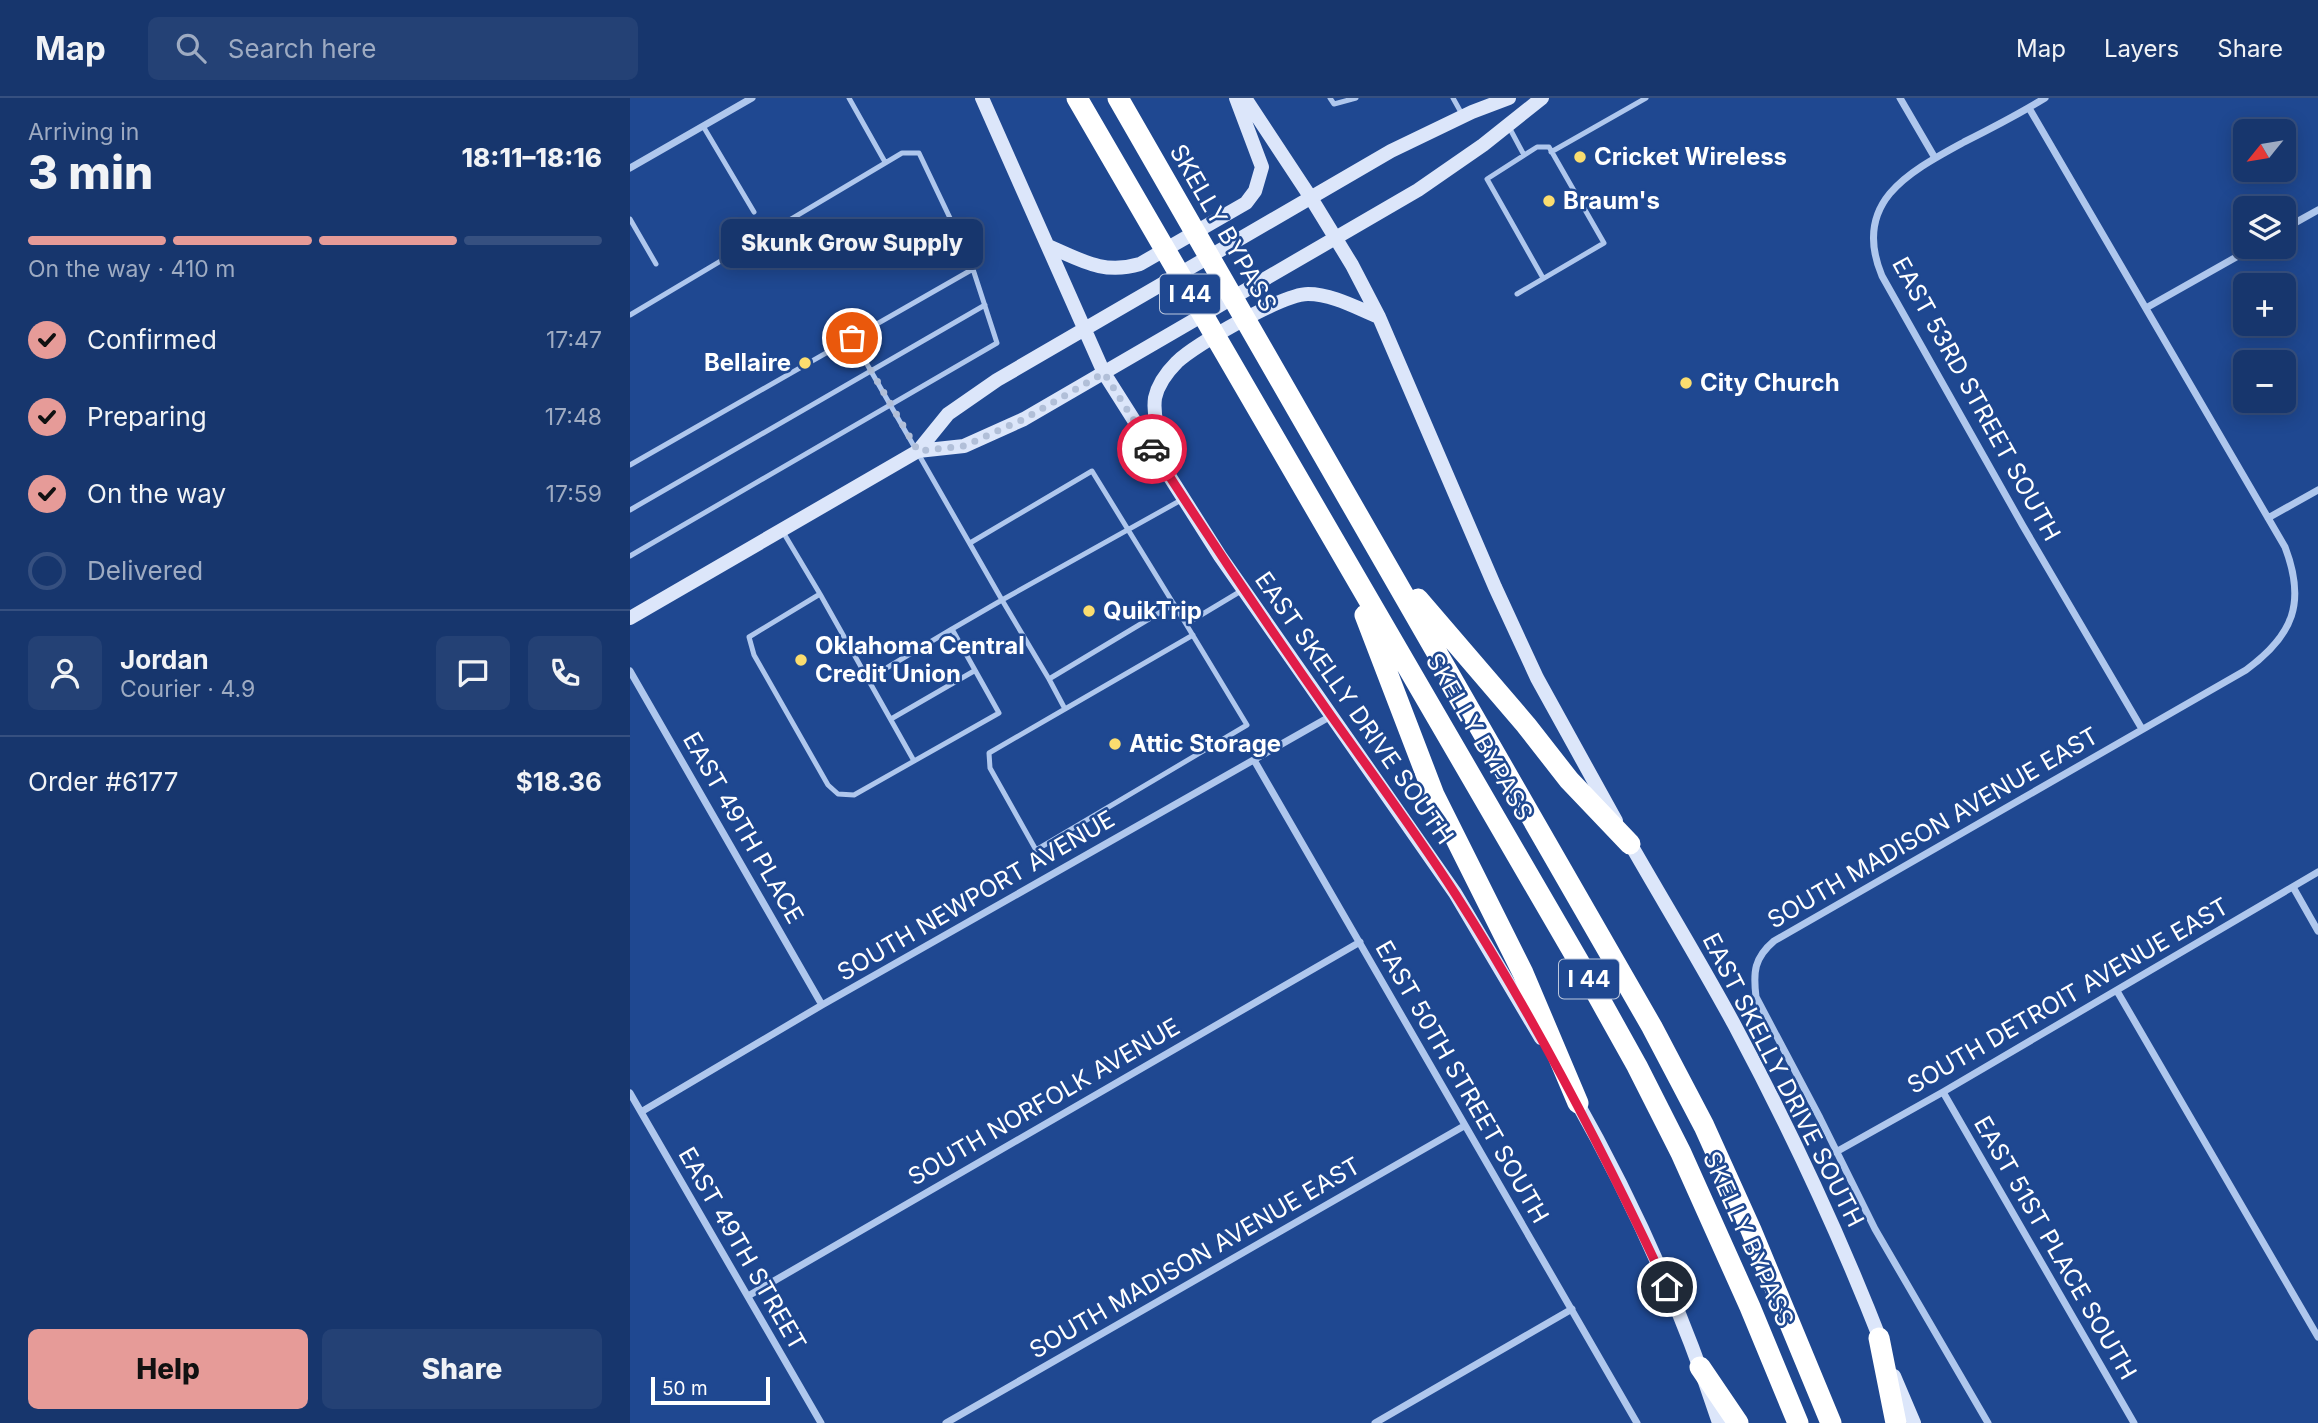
<!DOCTYPE html>
<meta charset="utf-8">
<style>
body{margin:0;font-family:Inter,sans-serif;background:#244175;color:#f1f3f6;height:100vh;display:flex;flex-direction:column;font-size:26px;white-space:nowrap}
*{box-sizing:border-box;margin:0}
p{font-size:23px;color:#9eabc2}
.icon{flex:none;width:38px;height:38px;fill:none;stroke:currentColor;stroke-width:2;stroke-linecap:round;stroke-linejoin:round}
.map{position:relative;flex:1;overflow:hidden}
.details{display:flex;flex-direction:column;background:#17366d;width:630px}
.details>*{flex:none}
.needle{width:46px;rotate:240deg}
.fabs{position:absolute;left:1603px;top:21px;display:grid;gap:14px}
.fabs a{display:grid;place-items:center;width:63px;height:63px;border-radius:10px;background:#17366d;box-shadow:0 4px 18px #0003,0 0 0 2px #365080;font-size:35px}
.scale{position:absolute;left:21px;bottom:18px;width:119px;box-sizing:border-box;padding-left:7px;border:4px solid #fff;border-top:0;font-size:19px;line-height:24px;white-space:nowrap;color:#fff;-webkit-text-stroke:5px #1f4891;paint-order:stroke}
.pin{position:absolute;display:grid;place-items:center;width:60px;height:60px;color:#fff;margin:-30px;border:4px solid #fff;border-radius:50%;box-shadow:0 2px 7px #0007}
.courier{position:absolute;display:grid;place-items:center;width:70px;height:70px;margin:-35px;border:5px solid #e11d48;border-radius:50%;background:#fff;color:#222;box-shadow:0 2px 9px #0007}
.bubble{position:absolute;height:49px;border-radius:10px;background:#17366d;box-shadow:0 4px 18px #0003,0 0 0 2px #365080;font-size:23px;font-weight:800;line-height:49px;text-align:center}
.summary em{font-style:normal;font-weight:800}
.summary div{display:flex;flex-direction:column-reverse}
.summary{display:flex;align-items:center;justify-content:space-between;height:119px;padding:0 28px}
h1{font-size:46px;font-weight:800;line-height:52px}
.bar{display:grid;grid-template-columns:repeat(4,1fr);gap:10px 7px;align-content:center;height:84px;padding:0 28px}
.bar i{height:9px;border-radius:5px;background:#365080}
.bar .current{background:#e69b98}
.bar p{grid-column:span 4}
.line{display:flex;align-items:center;gap:18px;padding:0 28px;border-top:2px solid #365080}
.line div{flex:1}
.round{display:grid;place-items:center;flex:none;width:74px;height:74px;border-radius:10px;background:#244175}
ol{padding:0 28px;list-style:none}
li{display:flex;align-items:center;gap:21px;height:77px}
li p{margin-inline-start:auto}
li .icon{padding:7px;border-radius:50%;background:#e69b98;color:#111;stroke-width:4}
li:last-child{color:#9eabc2}
li i{width:38px;height:38px;border:4px solid #365080;border-radius:50%}
.cta{display:flex;gap:14px;margin-top:auto;padding:14px 28px}
.cta a{flex:1;height:80px;border-radius:10px;background:#e69b98;color:#111;font-size:28px;font-weight:800;line-height:80px;text-align:center}
.cta a+a{background:#244175;color:#f1f3f6}
header{display:flex;align-items:center;gap:42px;box-sizing:border-box;height:98px;padding:0 35px;background:#17366d;border-bottom:2px solid #365080}
header strong{font-size:33px}
nav{display:flex;gap:38px;margin-inline-start:auto;font-size:24px}
.search{width:490px;height:63px;background:#244175;display:flex;align-items:center;gap:18px;box-sizing:border-box;padding:0 24px;border-radius:10px;color:#9eabc2;font-size:26px}
main{display:flex;flex:1;min-height:0}
.map>svg:first-child{display:block}
.lines{fill:none;stroke-linecap:round;stroke-linejoin:round}
.service{stroke:#afc7ed;stroke-width:5}
.minor{stroke:#afc7ed;stroke-width:7}
.secondary{stroke:#dce6fa;stroke-width:14}
.motorway{stroke:#fff;stroke-width:21}
.done{stroke:#b1bfd8;stroke-width:7;stroke-dasharray:0 12.6}
.route{stroke:#e11d48;stroke-width:9}
.poi-dot{fill:#fbdd6f;stroke:#1f4891;stroke-width:2.5}
.labels{text-anchor:middle;stroke-width:5;stroke-linejoin:round;paint-order:stroke}
.shield{fill:#1f4891;stroke:#bcc8de;stroke-width:2}
.shield-label{font-size:23px;font-weight:bold;fill:#fff}
.poi-label{font-size:24px;font-weight:bold;fill:#fff;stroke:#1f4891;text-anchor:start}
.street-label{font-size:24px;fill:#fff;stroke:#1f4891}
</style>
<header>
<strong>Map</strong>
<div class="search"><svg class="icon" aria-label="search" viewBox="0 0 24 24"><circle cx="10" cy="10" r="6"/><path d="M15 15l6 6"/></svg>Search here</div>
<nav><a>Map</a><a>Layers</a><a>Share</a></nav>
</header>
<main>
<section class="details">
<div class="summary"><div><h1>3 min</h1><p>Arriving in</p></div><em>18:11–18:16</em></div>
<div class="bar"><i class="current"></i><i class="current"></i><i class="current"></i><i></i><p>On the way · 410 m</p></div>
<ol>
<li><svg class="icon" aria-label="check" viewBox="0 0 24 24"><path d="M5 12l5 5 9-10"/></svg>Confirmed<p>17:47</p></li>
<li><svg class="icon" aria-label="check" viewBox="0 0 24 24"><path d="M5 12l5 5 9-10"/></svg>Preparing<p>17:48</p></li>
<li><svg class="icon" aria-label="check" viewBox="0 0 24 24"><path d="M5 12l5 5 9-10"/></svg>On the way<p>17:59</p></li>
<li><i></i>Delivered</li>
</ol>
<div class="line" style="height:126px"><a class="round"><svg class="icon" aria-label="person" viewBox="0 0 24 24"><circle cx="12" cy="8" r="4"/><path d="M4 21q1-7 8-7t8 7"/></svg></a><div><b>Jordan</b><p>Courier · 4.9</p></div><a class="round"><svg class="icon" aria-label="chat" viewBox="0 0 24 24"><path d="M4 5h16v11H9l-5 4z"/></svg></a><a class="round"><svg class="icon" aria-label="phone" viewBox="0 0 24 24"><path d="M5 4h4l2 5-3 2q2 4 5 5l2-3 5 2v4C11 20 4 13 5 4z"/></svg></a></div>
<div class="line" style="height:91px"><div>Order #6177</div><b>$18.36</b></div>
<div class="cta"><a>Help</a><a>Share</a></div>
</section>
<div class="map">
<svg width="1688" height="1325" viewBox="0 0 1688 1325">
<rect width="100%" height="100%" fill="#1f4891"/>
<g class="lines">
<path class="service" d="M219,0L255,64
M700,0L704,6L726,0
M823,0L833,18
M73,28L124,114
M879,29L894,57
M921,54L1016,0
M0,121L26,166
M887,196L974,145L919,49H907L857,81L913,180
M0,217L272,55H289L340,162L367,245L0,458
M222,240L372,502L553,401
M0,367L343,171
M0,412L355,207
M153,434L190,496L119,539L124,557L198,687L208,696L224,697L369,615L322,531L372,502L419,581L544,506
M340,445L462,373L556,526L611,493
M190,496L284,663
M238,581L322,531
M419,581L435,611L359,655L360,670L406,752L617,627L556,526
M435,611L563,537
M261,621L344,573"/>
<path class="minor" d="M1270,0L1305,60
M1415,0C1389,16 1362,30 1334,44C1279,74 1221,104 1252,178L1393,428L1512,631
M0,70L122,0
M1654,131L1688,112
M1516,210L1624,149
M1638,420L1688,392
M0,573L192,907
M624,662L1007,1325
M1663,789L1688,833
M1487,893L1688,1239
M1313,994L1504,1325
M0,995L191,1325
M11,1014L192,907L701,618
M1206,1054L1313,994L1688,774
M118,1198L730,844
M316,1325L834,1028
M745,1325L942,1211
M1358,1325L1245,1131L1190,1020L1126,899C1123,874 1124,860 1144,843L1616,572C1664,537 1676,504 1655,449L1399,10"/>
<path class="secondary" d="M352,0L474,275L590,458L825,795L911,940
M615,0L681,100L722,167L749,219L865,489L907,580L986,723
M418,148C451,162 473,177 510,166L616,105L625,93L632,69L606,0
M288,353L334,348L394,321L788,92L853,47L912,0
M539,368C533,347 522,322 525,300C528,286 537,274 547,264C566,246 653,196 678,196C702,196 727,210 749,219
M0,520L288,353L318,316L367,282L761,53L842,14L879,0
M997,740C1033,803 1071,865 1105,928C1160,1031 1210,1138 1252,1246
M943,997C1002,1101 1052,1212 1089,1325
M1264,1278L1284,1325"/>
<path class="motorway" d="M447,0L949,864L1007,968L1051,1055L1120,1209L1168,1325
M488,0L1022,929L1074,1028L1121,1132L1201,1325
M788,501L896,627L939,682L1000,746
M735,517L804,697L893,875L948,1005
M1249,1240L1266,1325
M1070,1269L1108,1325"/>
</g>
<g class="lines">
<path class="done" d="M222,240L288,353L334,348L394,321L474,275L522,351"/>
<path class="route" d="M522,351C580,442 640,531 702,619C744,678 787,736 826,797C906,922 974,1054 1037,1189"/>
</g>
<g class="poi-dot">
<circle cx="950" cy="59" r="7"/>
<circle cx="919" cy="103" r="7"/>
<circle cx="175" cy="265" r="7"/>
<circle cx="1056" cy="285" r="7"/>
<circle cx="459" cy="513" r="7"/>
<circle cx="171" cy="562" r="7"/>
<circle cx="485" cy="646" r="7"/>
</g>
<g class="labels">
<g class="shield">
<rect x="530" y="176.5" width="60" height="39" rx="5"/>
<rect x="929" y="861.5" width="60" height="39" rx="5"/>
</g>
<g class="shield-label">
<text x="560" y="204">I 44</text>
<text x="959" y="889">I 44</text>
</g>
<g class="poi-label">
<text x="964" y="67">Cricket Wireless</text>
<text x="933" y="111">Braum's</text>
<text x="161" y="273" text-anchor="end">Bellaire</text>
<text x="1070" y="293">City Church</text>
<text x="473" y="521">QuikTrip</text>
<text x="185" y="556">Oklahoma Central<tspan x="185" dy="28">Credit Union</tspan></text>
<text x="499" y="654">Attic Storage</text>
</g>
<g class="street-label">
<text transform="translate(593 130) rotate(60)" y="8">SKELLY BYPASS</text>
<text transform="translate(1346 301) rotate(61)" y="8">EAST 53RD STREET SOUTH</text>
<text transform="translate(724 610) rotate(55)" y="8">EAST SKELLY DRIVE SOUTH</text>
<text transform="translate(849 639) rotate(60)" y="8">SKELLY BYPASS</text>
<text transform="translate(113 730) rotate(60)" y="8">EAST 49TH PLACE</text>
<text transform="translate(1303 730) rotate(-30)" y="8">SOUTH MADISON AVENUE EAST</text>
<text transform="translate(346 798) rotate(-30)" y="8">SOUTH NEWPORT AVENUE</text>
<text transform="translate(1438 898) rotate(-30)" y="8">SOUTH DETROIT AVENUE EAST</text>
<text transform="translate(1153 982) rotate(63)" y="8">EAST SKELLY DRIVE SOUTH</text>
<text transform="translate(832 984) rotate(60)" y="8">EAST 50TH STREET SOUTH</text>
<text transform="translate(414 1004) rotate(-30)" y="8">SOUTH NORFOLK AVENUE</text>
<text transform="translate(1118 1141) rotate(66)" y="8">SKELLY BYPASS</text>
<text transform="translate(1425 1150) rotate(60)" y="8">EAST 51ST PLACE SOUTH</text>
<text transform="translate(112 1151) rotate(60)" y="8">EAST 49TH STREET</text>
<text transform="translate(565 1160) rotate(-30)" y="8">SOUTH MADISON AVENUE EAST</text>
</g>
</g>
</svg>
<div class="fabs">
<a><svg class="needle" viewBox="-14 -14 28 28"><path d="M0-13l5 13h-10z" fill="#e53935"/><path d="M0 13l5-13h-10z" fill="#9eabc2"/></svg></a>
<a><svg class="icon" aria-label="layers" viewBox="0 0 24 24"><path d="M12 4l9 5-9 5-9-5zM3 14l9 5 9-5"/></svg></a>
<a>+</a>
<a>−</a>
</div>
<div class="scale">50 m</div>
<div class="pin" style="left:222px;top:240px;background:#ea580c"><svg class="icon" aria-label="bag" viewBox="0 0 24 24"><path d="M5 8h14l-1 12H6zM9 8a3 3 0 0 1 6 0"/></svg></div>
<div class="pin" style="left:1037px;top:1189px;background:#1f2937"><svg class="icon" aria-label="home" viewBox="0 0 24 24"><path d="M3 11l9-7 9 7M6 9v11h12V9"/></svg></div>
<div class="courier" style="left:522px;top:351px"><svg class="icon" aria-label="car" viewBox="0 0 24 24"><path d="M5 17H2v-5l4-1 3-4h7l3 4 3 1v5h-3M9 17h6M6 11h13"/><circle cx="7" cy="17" r="2"/><circle cx="17" cy="17" r="2"/></svg></div>
<div class="bubble" style="left:91px;top:121px;width:262px">Skunk Grow Supply</div>
</div>
</main>
